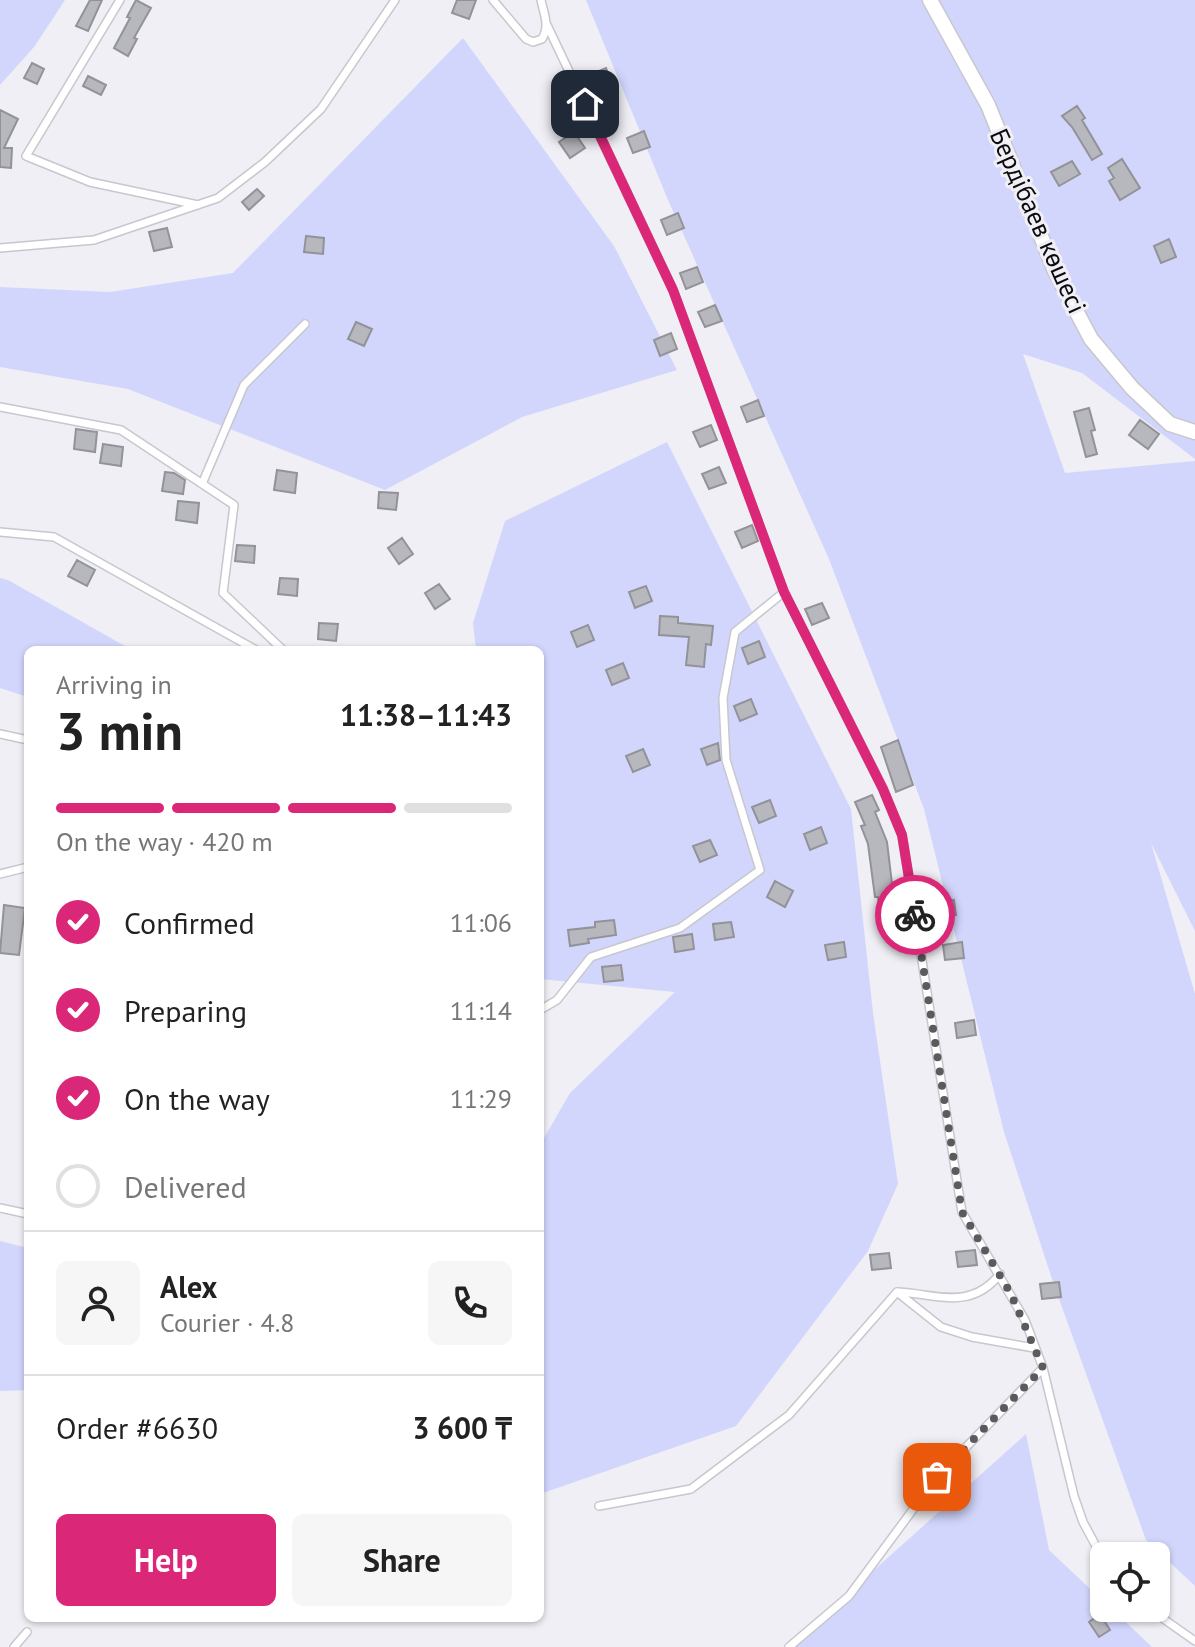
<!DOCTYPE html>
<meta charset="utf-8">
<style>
body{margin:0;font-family:"PT Sans",sans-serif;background:#f6f6f6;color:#222;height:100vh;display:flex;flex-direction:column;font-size:30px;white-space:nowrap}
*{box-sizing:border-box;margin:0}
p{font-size:26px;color:#767676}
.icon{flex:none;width:44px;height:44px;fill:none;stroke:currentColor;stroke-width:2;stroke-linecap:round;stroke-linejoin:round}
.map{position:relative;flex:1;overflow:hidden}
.sheet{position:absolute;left:24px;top:646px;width:520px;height:976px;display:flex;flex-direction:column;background:#fff;border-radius:12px;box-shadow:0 2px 6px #0004}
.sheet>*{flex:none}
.controls{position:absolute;left:1090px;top:1542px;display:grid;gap:16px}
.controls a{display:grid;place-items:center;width:80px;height:80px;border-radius:12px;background:#fff;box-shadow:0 2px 6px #0004;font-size:40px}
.pin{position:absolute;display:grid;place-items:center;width:68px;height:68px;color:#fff;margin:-34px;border-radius:16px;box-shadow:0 4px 12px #0006}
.courier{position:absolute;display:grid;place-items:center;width:80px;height:80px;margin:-40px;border:6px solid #db2777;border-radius:50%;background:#fff;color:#222;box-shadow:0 2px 10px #0007}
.headline em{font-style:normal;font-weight:600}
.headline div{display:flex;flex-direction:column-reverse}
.headline{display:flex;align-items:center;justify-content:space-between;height:136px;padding:0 32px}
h1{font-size:52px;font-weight:600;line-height:60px}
.bar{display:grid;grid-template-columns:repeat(4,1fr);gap:12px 8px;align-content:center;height:96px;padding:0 32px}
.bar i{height:10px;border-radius:6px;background:#e0e0e0}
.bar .selected{background:#db2777}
.bar p{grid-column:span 4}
.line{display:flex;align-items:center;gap:20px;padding:0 32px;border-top:2px solid #e0e0e0}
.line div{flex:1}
.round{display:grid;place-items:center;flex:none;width:84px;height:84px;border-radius:12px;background:#f6f6f6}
ol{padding:0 32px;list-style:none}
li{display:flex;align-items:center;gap:24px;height:88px}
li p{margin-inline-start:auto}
li .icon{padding:8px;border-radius:50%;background:#db2777;color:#fff;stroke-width:4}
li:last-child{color:#767676}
li i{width:44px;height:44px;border:4px solid #e0e0e0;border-radius:50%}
.primary-button{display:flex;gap:16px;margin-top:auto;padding:16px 32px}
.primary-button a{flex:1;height:92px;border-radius:12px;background:#db2777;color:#fff;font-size:32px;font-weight:600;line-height:92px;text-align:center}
.primary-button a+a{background:#f6f6f6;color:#222}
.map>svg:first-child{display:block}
.green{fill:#d2d6fc}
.building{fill:#b7b8be;stroke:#929298;stroke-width:2}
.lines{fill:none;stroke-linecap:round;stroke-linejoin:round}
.service-casing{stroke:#c7c7cd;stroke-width:10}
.minor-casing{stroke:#c7c7cd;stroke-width:17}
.service{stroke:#fff;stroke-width:7}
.minor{stroke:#fff;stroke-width:14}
.done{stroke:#5b5b5e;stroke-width:8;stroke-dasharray:0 14.4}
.route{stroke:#db2777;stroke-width:10}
.labels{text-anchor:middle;stroke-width:6;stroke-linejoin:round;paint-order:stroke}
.street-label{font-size:26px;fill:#0b0b0d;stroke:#efeff5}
</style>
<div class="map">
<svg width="1195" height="1647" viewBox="0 0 1195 1647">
<rect width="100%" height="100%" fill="#efeff5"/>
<path class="green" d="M0,0H65L34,47L0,85Z
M586,0H1195V459L1082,373L1023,354L1065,473L1195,461V931L1151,843L1195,994V1586L1146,1540L1054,1285L1004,1132L924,809L829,559L668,200Z
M463,38L614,246L677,370L522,417L385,490L128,389L0,367V287L110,292L233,273Z
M667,442L851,809L873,1013L898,1184L868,1251L736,1426L540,1494V1145L570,1093L675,992L540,979V650H476L473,623L505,521Z
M0,578L8,580L132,650H28V697L0,688Z
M0,1241L28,1248V1390L0,1391Z
M1026,1434L1049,1550L1104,1602V1608H1111L1152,1647H788Z"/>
<path class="building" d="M90,0H102L88,31L76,26Z
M136,0L151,8L134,38L137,39L128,56L114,48L130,18L127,17Z
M457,0H476L469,19L452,13Z
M32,63L44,69L37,84L24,78Z
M606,68L612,84L595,91L589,75Z
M88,76L106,85L101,95L83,86Z
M1077,106L1085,118L1082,120L1102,154L1092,160L1072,127L1062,116Z
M0,110L18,119L4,148H12L11,168L0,167Z
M644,131L650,147L633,153L627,138Z
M574,132L585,148L570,158L559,142Z
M1122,159L1140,188L1120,200L1109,181L1114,178L1108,168Z
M1072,161L1080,174L1059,186L1051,172Z
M257,189L264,196L249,210L242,202Z
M678,213L684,228L667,235L661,220Z
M167,228L172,247L154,251L149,232Z
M306,236L324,238L323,254L304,252Z
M1169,239L1176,257L1161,263L1154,246Z
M697,267L703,282L686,289L680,273Z
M715,305L722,321L705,327L698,312Z
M356,322L372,329L364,346L348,339Z
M671,333L677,349L660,356L654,340Z
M758,400L764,416L747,422L741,407Z
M1089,408L1095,430L1091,431L1097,454L1086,457L1074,412Z
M1140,420L1159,434L1148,449L1129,435Z
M711,425L717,440L700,447L693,432Z
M76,429L97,432L95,452L74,449Z
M103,444L123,447L121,466L100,463Z
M719,467L726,483L709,489L702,474Z
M277,470L297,473L295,493L274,490Z
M165,472L174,473L185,480L183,494L162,491Z
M379,492L398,493L396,510L378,508Z
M178,501L199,503L197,523L176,520Z
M752,525L758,541L742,548L735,532Z
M402,538L413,554L399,564L388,548Z
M237,545L255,546L254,563L235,561Z
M77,560L95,570L87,586L68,576Z
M280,578L298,579L297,596L278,594Z
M439,584L450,599L435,609L425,593Z
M646,586L652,601L635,608L629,592Z
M822,603L829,618L812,625L805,609Z
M660,616L678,617V623L713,626L711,645L706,644L704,667L686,665L689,637L659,635Z
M319,623L338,624L336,641L318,639Z
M588,625L594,640L577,647L571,632Z
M759,641L765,657L748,664L742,648Z
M623,663L629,678L612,685L606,670Z
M751,699L757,714L740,721L734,706Z
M898,740L913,785L896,792L881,747Z
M718,743L720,760L707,765L701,749Z
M643,749L650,765L633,772L626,756Z
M872,795L879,810L875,812L887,842L895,909L899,908L901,923L883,926L878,897H875L868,844L861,826L865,825L855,802Z
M770,800L776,816L759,823L752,807Z
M821,827L827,843L810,850L804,834Z
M710,840L717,855L700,862L693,846Z
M775,881L793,891L785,907L767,897Z
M954,900L956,915L938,918L935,903Z
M4,905L25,908L19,955L0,953Z
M614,920L616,935L588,939L589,943L570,946L568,930L595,927V922Z
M731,922L734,937L715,940L713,924Z
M692,934L694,949L675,952L673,937Z
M844,942L846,957L828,960L825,945Z
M962,942L964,958L945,960L943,945Z
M621,965L623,980L604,982L602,967Z
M974,1020L976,1035L957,1038L955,1023Z
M975,1250L977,1265L958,1267L956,1252Z
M889,1253L891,1268L872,1270L870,1255Z
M1059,1282L1061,1297L1042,1299L1040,1284Z
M1100,1614L1110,1630L1099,1637L1089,1622Z"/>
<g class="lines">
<g class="service-casing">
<path id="service" d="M120,0L26,156L90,182L198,205
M493,0L526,39L533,42L542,39C550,26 544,14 541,0
M547,25L673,290L784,592L883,789L902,835L962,1212L1025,1320L1043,1368L1074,1496L1083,1522L1104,1561
M0,248L94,240L218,198L265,162L321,109L395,0
M0,407L121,430L234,505L223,593L283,650
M202,484L244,385L305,324
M0,532L54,537L256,650
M0,734L28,740
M0,874L28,867
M540,1010L557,1000L591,957L680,928L760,870L726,760L723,698L735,632L784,592
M0,1208L28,1214
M899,1292C940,1295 971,1310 1000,1274
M599,1506L691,1489L789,1415L897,1292L941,1327L972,1337L1034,1348
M1148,1608L1195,1641
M14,1647L27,1632
M789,1647L849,1596L937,1477L1043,1368"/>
</g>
<g class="minor-casing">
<path id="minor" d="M930,0L988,105L1055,271L1091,339L1132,388L1170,424L1195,432"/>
</g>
<use href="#service" class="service"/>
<use href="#minor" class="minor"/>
</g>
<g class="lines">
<path class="done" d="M915,915L962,1212L1011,1294L1043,1368L937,1477"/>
<path class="route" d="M585,104L673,290L784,592L883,789L902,835L915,915"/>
</g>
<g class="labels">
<g class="street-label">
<text transform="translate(1038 221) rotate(66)" y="9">Бердібаев көшесі</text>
</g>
</g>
</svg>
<div class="controls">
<a><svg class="icon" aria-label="locate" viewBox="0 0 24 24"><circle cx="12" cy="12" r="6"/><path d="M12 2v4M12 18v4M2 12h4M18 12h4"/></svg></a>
</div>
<div class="pin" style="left:937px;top:1477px;background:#ea580c"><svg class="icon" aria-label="bag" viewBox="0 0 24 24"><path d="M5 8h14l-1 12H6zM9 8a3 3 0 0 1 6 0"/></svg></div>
<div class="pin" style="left:585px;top:104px;background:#1f2937"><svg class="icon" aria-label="home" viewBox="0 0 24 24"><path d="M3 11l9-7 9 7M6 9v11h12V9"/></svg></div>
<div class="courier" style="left:915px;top:915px"><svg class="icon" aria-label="bike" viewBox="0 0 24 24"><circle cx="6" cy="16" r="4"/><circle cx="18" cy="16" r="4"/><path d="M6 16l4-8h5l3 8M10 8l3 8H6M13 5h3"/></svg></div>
<section class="sheet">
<div class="headline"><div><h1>3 min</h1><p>Arriving in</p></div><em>11:38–11:43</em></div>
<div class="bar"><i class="selected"></i><i class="selected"></i><i class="selected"></i><i></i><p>On the way · 420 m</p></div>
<ol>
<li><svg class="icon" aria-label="check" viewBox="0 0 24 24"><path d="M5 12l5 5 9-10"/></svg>Confirmed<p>11:06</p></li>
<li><svg class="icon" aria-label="check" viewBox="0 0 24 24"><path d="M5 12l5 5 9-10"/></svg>Preparing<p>11:14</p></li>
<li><svg class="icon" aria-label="check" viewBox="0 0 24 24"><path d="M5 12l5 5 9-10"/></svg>On the way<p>11:29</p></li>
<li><i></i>Delivered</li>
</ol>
<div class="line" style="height:144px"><a class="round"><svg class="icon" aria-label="person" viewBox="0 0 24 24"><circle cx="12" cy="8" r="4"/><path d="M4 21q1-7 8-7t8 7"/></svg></a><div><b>Alex</b><p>Courier · 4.8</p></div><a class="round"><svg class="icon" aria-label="phone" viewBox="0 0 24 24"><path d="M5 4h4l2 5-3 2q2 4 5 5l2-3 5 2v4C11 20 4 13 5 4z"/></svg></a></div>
<div class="line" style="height:104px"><div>Order #6630</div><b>3 600 ₸</b></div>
<div class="primary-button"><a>Help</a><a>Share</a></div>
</section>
</div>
